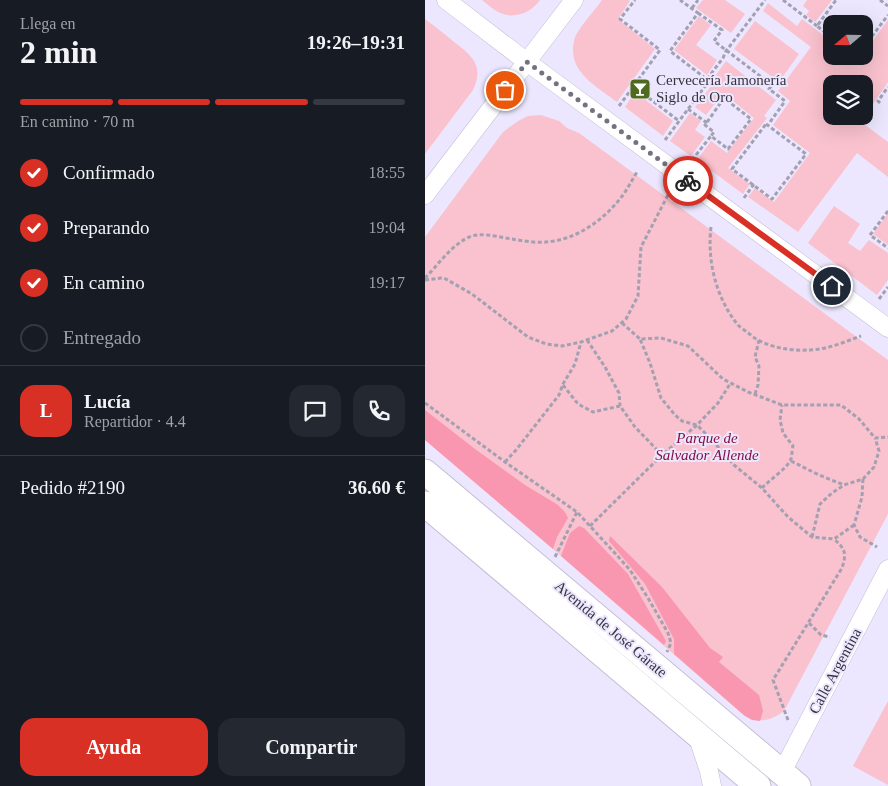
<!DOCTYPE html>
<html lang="es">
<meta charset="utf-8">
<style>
body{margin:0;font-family:Georgia,serif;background:#242831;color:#f1f3f6;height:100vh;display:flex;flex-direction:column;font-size:19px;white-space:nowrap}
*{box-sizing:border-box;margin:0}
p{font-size:16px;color:#9ea1a6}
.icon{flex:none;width:28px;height:28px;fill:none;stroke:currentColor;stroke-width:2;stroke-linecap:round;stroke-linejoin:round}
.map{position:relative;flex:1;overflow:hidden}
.panel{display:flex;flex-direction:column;background:#171b24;width:425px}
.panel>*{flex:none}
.needle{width:32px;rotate:250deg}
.tools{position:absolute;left:398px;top:15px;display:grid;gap:10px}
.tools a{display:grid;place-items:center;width:50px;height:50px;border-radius:10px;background:#171b24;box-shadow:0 5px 20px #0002;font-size:25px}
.pin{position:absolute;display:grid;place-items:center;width:42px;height:42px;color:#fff;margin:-21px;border:2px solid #fff;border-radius:50%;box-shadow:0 1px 5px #0007}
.courier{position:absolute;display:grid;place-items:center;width:50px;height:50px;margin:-25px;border:4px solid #d93025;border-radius:50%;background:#fff;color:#222;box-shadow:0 1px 6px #0007}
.summary em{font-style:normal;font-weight:800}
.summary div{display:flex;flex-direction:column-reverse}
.summary{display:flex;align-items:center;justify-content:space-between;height:85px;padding:0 20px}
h1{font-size:32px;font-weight:800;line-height:38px}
.bar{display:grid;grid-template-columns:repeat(4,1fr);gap:8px 5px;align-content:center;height:60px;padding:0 20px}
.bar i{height:6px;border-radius:4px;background:#363941}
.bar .selected{background:#d93025}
.bar p{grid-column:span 4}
.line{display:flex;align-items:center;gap:12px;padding:0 20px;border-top:1px solid #363941}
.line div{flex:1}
.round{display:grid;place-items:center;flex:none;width:52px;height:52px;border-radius:15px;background:#242831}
ol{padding:0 20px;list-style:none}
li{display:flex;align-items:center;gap:15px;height:55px}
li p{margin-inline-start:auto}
li .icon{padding:5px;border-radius:50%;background:#d93025;color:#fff;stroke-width:4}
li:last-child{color:#9ea1a6}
li i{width:28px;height:28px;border:2px solid #363941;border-radius:50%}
.button{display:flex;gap:10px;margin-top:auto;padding:10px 20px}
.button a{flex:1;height:58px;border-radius:15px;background:#d93025;color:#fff;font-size:20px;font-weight:800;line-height:58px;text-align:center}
.button a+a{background:#242831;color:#f1f3f6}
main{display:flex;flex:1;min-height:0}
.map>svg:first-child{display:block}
.green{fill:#f9c2ce;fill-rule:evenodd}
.forest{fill:#f997b0}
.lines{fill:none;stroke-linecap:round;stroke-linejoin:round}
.street-casing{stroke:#c3bed4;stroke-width:19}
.secondary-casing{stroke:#c3bed4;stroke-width:27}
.path{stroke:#a3a0b1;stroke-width:3;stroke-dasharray:4 2.5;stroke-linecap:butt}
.street{stroke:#fff;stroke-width:18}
.secondary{stroke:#fff;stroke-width:25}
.done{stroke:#757280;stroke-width:5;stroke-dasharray:0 9}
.route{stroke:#d93025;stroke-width:6}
.labels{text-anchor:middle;stroke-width:4;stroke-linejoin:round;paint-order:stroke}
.poi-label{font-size:15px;fill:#35333c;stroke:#ece7fe;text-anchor:start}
.park-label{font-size:15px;font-style:italic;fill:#84103f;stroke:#ece7fe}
.street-label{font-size:15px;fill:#35333c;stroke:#ece7fe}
</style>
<main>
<section class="panel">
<div class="summary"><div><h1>2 min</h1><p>Llega en</p></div><em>19:26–19:31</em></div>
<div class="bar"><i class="selected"></i><i class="selected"></i><i class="selected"></i><i></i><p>En camino · 70 m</p></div>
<ol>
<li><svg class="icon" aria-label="check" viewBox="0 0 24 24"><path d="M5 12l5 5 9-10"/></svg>Confirmado<p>18:55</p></li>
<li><svg class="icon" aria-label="check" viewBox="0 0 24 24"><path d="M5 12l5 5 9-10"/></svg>Preparando<p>19:04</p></li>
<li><svg class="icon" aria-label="check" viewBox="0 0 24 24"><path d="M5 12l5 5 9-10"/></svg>En camino<p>19:17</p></li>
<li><i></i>Entregado</li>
</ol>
<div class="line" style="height:90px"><b class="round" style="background:#d93025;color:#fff">L</b><div><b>Lucía</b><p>Repartidor · 4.4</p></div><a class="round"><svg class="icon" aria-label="chat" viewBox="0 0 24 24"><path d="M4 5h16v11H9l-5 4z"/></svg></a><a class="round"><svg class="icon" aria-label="phone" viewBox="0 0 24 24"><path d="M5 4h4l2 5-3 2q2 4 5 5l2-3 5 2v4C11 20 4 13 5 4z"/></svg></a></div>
<div class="line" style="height:65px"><div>Pedido #2190</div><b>36.60 €</b></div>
<div class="button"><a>Ayuda</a><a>Compartir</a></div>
</section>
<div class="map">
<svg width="463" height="786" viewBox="0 0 463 786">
<rect width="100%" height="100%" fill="#ece7fe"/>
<path class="green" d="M57,0H115C106,13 88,20 73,12C68,9 62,4 57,0Z
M177,0H203L205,1L193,19L230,49L192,102C174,88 148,75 148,50C148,45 149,39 151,35C158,23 169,11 177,0Z
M278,0H300L320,14L306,33L271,8Z
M382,0H407L390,22L381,15L384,11L378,6Z
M343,3L372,26L377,19L406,41V56H427L433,61L436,56H439V52L463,20V82L436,122L463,142V177L432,153L373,232L323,197L330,188L349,202L385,153L348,125L365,101L353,91L386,47L338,11ZM406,84H439V116H406Z
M274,16L286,25L271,45L292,60L282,75L249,50Z
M0,19C9,26 19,33 28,41C46,55 60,65 48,90L0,154Z
M330,21L374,54L354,82L309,49Z
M301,61L351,100L339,116L342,118L303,168L325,184L318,194L272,160L286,141L302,153L329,118L298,93L281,115L270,107L290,81L288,79Z
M210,92L248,121L238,136L200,107Z
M265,113L276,121L270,130L280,137L266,156L245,141Z
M116,115L134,121L142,128L154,133L463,360V514L359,711C345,722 330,724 316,713L136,556L0,440V237L78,132L93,121L103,116Z
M409,206L435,224L423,243L435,251L444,240L463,253V280L452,295L383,243Z
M463,213V245L448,234Z
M463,701V785L428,766Z"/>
<path class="forest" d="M0,410L50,449L100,485L133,505L140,512L143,518L132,537L128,549L0,440Z
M154,526L159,528L203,574L241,641L239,645L136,556L145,533Z
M185,536L237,587L285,648L298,657L294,662L334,695L338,711L335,721L327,720L320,716L249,654V639L220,584L184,541Z"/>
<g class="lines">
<g class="street-casing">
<path id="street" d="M21,0L102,62L463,328
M0,195L149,0
M272,735L284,771L287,786
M357,772L463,569"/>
</g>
<g class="secondary-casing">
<path id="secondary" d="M0,472L373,786
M0,504L333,786"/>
</g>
<path class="path" d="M358,0L392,26
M455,0L463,6
M267,8L273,0
M273,13L297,30L289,41L347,85L344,89L360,101L343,125
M406,37L392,26L411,0
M439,47L463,15
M282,79L298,58L301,51L340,0
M208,86L254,121
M455,103L453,101L463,87
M194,106L235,50L195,19L210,0
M263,109L282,123
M341,124L381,154L347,199L307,169Z
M240,140L284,81L245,51L273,13L255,0
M267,160L286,136L303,149L326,119L299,98L280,125L289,132L286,136
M319,198L329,184
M463,211L445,235L463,248
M286,227C282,261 291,298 313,325C315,327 319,330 322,332C326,335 330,339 335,341C349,348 367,351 384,350C401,350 419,342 436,336
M0,278C13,265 25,247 42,238C55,231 72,237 87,239C98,241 110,243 121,242C152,240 180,219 198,195C203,188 207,180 212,172
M0,280L16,278H19L47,294L103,337L121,344L137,346L156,342L187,331L201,319L213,296L216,247L243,195
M454,299L463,287
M197,323L215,339
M162,340L180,367L194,393L195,406
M138,385L153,404L168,412L195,406L210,427L237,455
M330,394L333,385L334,366L330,357L334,340
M0,403L80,462L152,512L188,551L205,570L223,598L243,633L246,643L242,652
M366,461L394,475L419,485
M80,462L91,450L134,395L138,384L150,364L156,342
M438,479L437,497L429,525L435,537L452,547
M337,488C344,480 363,468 366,459C367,455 367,450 368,446L358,433L355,420L357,405
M429,525L409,539L387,537L363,517L337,488L309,465L286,439L272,425L257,421L250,415L236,398L225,363L215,339L236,338L263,346L298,379L323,392L357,405H416L434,419L450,438L463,437
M165,526L237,455L272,425L293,403L305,384
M387,537L395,504L407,493L419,485L438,479L449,467L454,451L450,438
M130,557L152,512
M384,623L396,635L405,637
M363,720L348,680L417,568C422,553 420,549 409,539"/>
<use href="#street" class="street"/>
<use href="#secondary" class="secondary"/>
</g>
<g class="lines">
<path class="done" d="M80,90L102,62L263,181"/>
<path class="route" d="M263,181L407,286"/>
</g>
<defs>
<g id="bar-square" transform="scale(1.125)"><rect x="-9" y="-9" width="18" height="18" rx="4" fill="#4f6a1c" stroke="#ece7fe"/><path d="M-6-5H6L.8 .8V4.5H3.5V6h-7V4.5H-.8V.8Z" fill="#fff"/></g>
</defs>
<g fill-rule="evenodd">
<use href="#bar-square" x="215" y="89"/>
</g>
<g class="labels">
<g class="poi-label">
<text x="231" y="85">Cervecería Jamonería<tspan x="231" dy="17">Siglo de Oro</tspan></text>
</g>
<g class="park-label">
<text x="282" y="443">Parque de<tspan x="282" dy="17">Salvador Allende</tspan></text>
</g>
<g class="street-label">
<text transform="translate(186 629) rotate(40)" y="5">Avenida de José Gárate</text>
<text transform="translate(410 671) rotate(-62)" y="5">Calle Argentina</text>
</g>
</g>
</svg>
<div class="tools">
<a><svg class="needle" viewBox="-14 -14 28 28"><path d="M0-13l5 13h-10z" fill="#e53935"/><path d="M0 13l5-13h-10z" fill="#9ea1a6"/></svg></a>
<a><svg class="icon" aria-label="layers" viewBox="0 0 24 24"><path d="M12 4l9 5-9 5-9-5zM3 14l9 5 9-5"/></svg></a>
</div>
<div class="pin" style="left:80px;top:90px;background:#ea580c"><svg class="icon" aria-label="bag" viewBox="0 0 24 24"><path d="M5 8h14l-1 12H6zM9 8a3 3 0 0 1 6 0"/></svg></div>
<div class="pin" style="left:407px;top:286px;background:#1f2937"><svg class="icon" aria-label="home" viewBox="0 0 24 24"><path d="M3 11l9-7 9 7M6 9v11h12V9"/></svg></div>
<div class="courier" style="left:263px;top:181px"><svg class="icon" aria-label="bike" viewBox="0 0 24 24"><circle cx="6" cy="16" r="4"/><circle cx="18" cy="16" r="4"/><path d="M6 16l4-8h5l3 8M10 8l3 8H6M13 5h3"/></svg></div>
</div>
</main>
